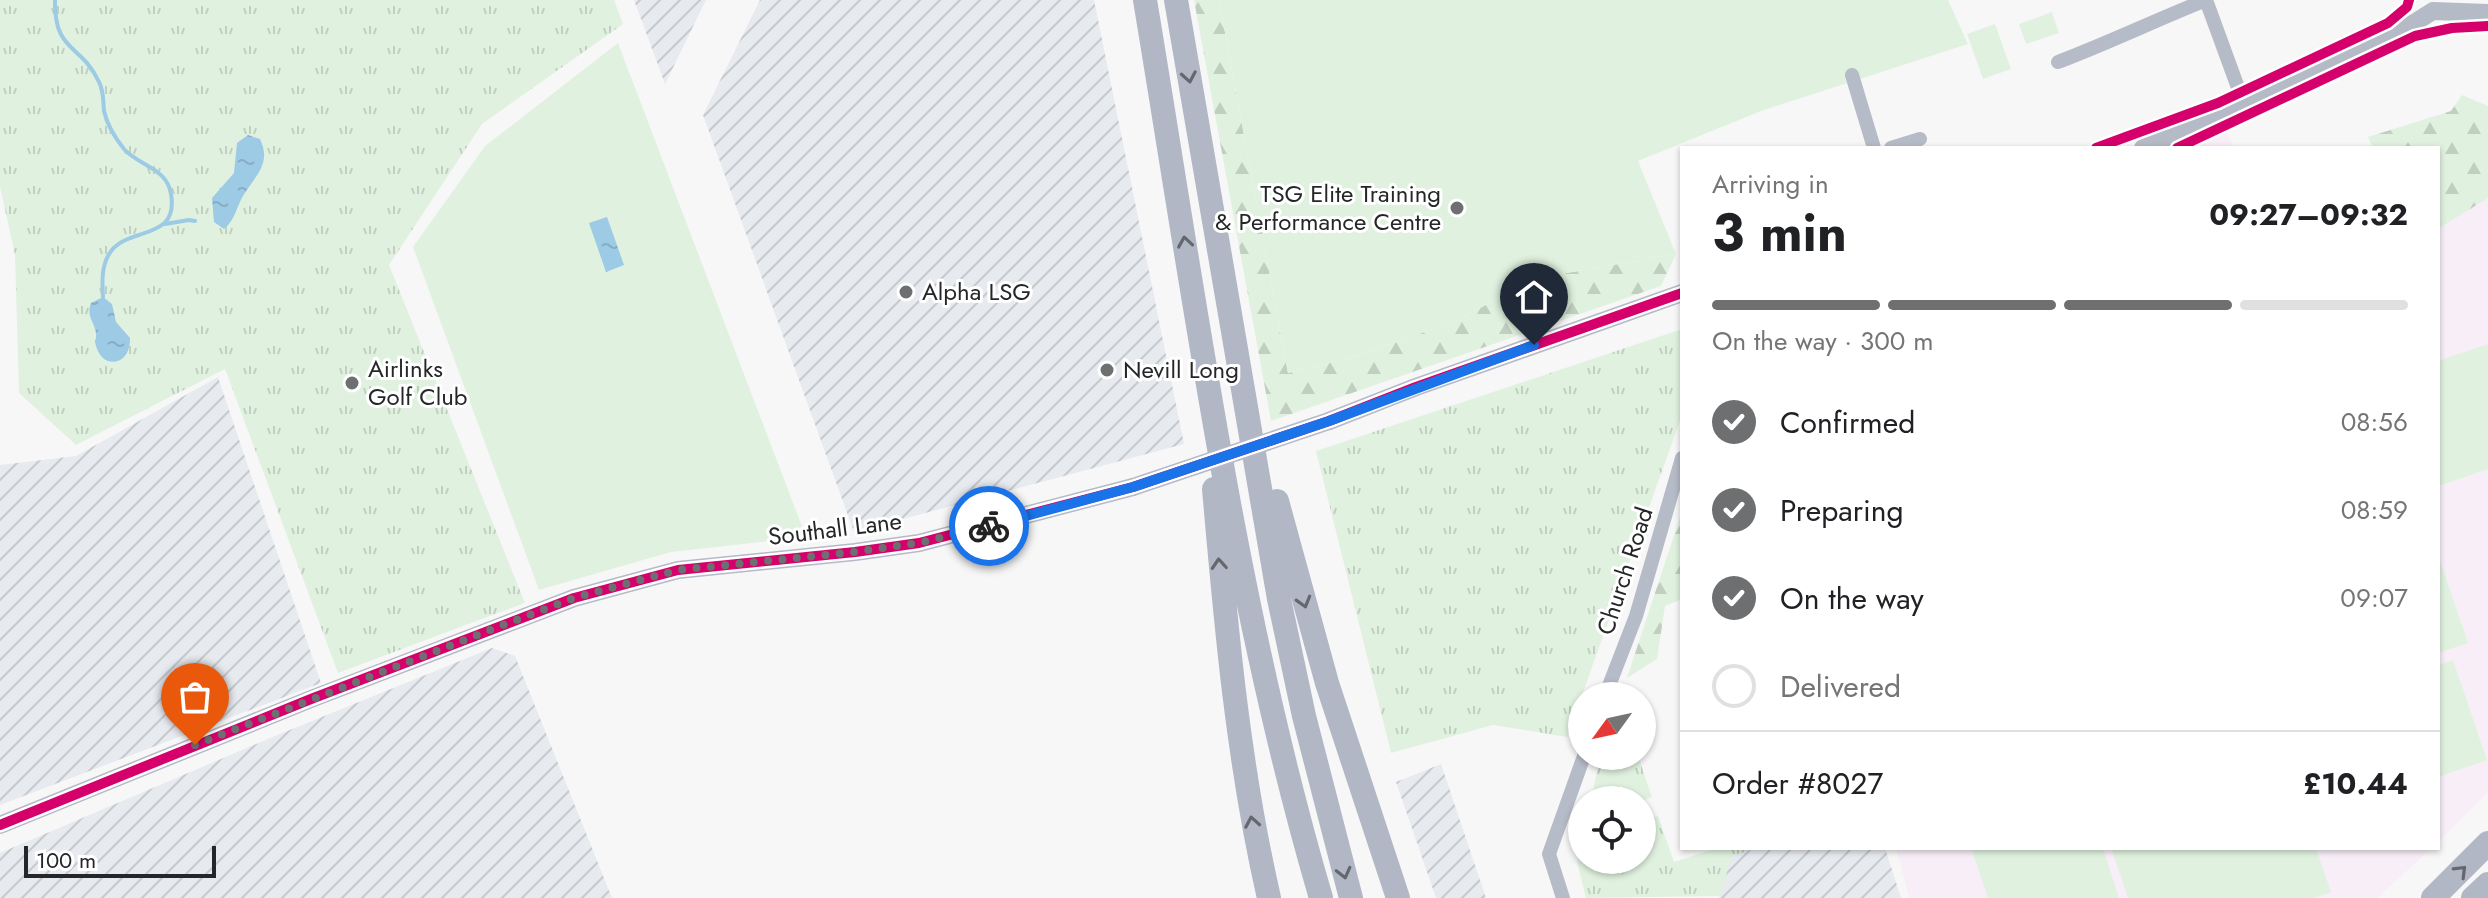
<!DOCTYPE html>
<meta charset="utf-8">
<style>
body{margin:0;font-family:Jost,sans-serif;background:#f2f2f2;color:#202124;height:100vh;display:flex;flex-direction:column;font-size:30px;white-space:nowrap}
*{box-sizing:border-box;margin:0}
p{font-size:26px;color:#757577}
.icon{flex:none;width:44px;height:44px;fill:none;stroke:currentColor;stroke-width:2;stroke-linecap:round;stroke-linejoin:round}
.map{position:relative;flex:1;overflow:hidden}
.side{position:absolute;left:1680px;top:146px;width:760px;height:704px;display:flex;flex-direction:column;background:#fff;border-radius:0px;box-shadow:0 2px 6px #0004}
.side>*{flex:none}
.needle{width:52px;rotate:237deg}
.tools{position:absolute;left:1568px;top:682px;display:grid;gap:16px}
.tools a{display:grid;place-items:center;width:88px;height:88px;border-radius:50%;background:#fff;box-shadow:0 2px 6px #0004;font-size:40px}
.scale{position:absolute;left:24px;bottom:20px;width:192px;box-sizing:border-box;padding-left:8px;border:4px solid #252627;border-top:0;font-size:22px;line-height:28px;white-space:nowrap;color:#252627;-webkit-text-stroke:6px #fff;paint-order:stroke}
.pin{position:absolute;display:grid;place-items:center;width:68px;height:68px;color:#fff;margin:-82px -34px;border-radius:50% 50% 50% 0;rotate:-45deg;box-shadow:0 0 8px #0007}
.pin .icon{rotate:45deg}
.courier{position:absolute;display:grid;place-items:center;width:80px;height:80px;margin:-40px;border:6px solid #1a73e8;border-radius:50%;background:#fff;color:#222;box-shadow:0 2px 10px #0007}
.overview em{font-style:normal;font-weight:700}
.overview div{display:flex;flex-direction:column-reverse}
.overview{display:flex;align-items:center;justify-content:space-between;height:136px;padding:0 32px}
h1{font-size:52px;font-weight:700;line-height:60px}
.bar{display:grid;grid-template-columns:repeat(4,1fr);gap:12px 8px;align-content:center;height:96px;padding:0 32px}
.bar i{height:10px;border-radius:6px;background:#e0e0e0}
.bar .active{background:#6e6f70}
.bar p{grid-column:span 4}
.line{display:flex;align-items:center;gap:20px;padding:0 32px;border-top:2px solid #e0e0e0}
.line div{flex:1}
ol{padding:0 32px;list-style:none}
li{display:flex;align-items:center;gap:24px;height:88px}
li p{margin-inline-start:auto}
li .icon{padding:8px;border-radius:50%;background:#6e6f70;color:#fff;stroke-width:4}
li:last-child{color:#757577}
li i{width:44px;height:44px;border:4px solid #e0e0e0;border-radius:50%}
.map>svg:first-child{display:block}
.industrial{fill:url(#industrial-furrows)}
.education{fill:#f8eef8}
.grass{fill:url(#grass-tufts)}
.forest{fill:url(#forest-firs)}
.park{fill:#e0f2df}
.water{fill:url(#water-ripples)}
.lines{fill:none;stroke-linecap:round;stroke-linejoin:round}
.stream{stroke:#9dcae5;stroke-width:4}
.street{stroke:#b6bbc8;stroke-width:14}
.secondary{stroke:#b5bac7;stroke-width:18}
.highway{stroke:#b2b7c5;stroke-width:24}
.secondary-bridge{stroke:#b5bac7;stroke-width:18}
.cycleway-casing{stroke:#fff;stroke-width:15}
.cycleway{stroke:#d6006c;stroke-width:10}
.oneway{stroke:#64676e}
.done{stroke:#6e6f70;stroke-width:8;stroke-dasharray:0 14.4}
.route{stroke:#1a73e8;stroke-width:10}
.poi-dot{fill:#6e6f70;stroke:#fff;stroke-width:3}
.labels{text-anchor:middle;stroke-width:6;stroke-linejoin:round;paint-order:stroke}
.poi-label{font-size:24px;fill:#252627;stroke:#fff;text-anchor:start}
.street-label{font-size:24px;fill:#252627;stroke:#fff}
</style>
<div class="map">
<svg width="2488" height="898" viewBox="0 0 2488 898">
<defs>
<pattern id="industrial-furrows" width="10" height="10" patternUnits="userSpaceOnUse" patternTransform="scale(2)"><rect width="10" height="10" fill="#e7eaef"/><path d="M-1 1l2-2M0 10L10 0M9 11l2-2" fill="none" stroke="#c6c9cd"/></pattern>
<pattern id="grass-tufts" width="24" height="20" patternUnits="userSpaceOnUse" patternTransform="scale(2)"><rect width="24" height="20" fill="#e0f2df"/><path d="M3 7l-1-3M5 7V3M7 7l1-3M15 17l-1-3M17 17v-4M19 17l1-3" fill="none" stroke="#c0cfbf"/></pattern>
<pattern id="forest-firs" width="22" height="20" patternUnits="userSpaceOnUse" patternTransform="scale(2)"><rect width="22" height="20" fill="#e0f2df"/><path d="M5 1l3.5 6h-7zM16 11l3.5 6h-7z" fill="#c0cfbf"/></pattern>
<pattern id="water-ripples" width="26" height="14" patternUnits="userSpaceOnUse" patternTransform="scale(2)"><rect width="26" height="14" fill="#9dcae5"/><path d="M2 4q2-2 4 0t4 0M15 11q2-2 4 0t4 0" fill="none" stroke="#87adc4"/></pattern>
</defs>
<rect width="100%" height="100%" fill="#f7f7f8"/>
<path class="industrial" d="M634,0H706L665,84Z
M760,0H1094L1184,444L854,532L703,115Z
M218,377L321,683L0,805V465L76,456Z
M492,648L515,656L612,898H0V853L275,736Z
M1441,764L1486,898H1436L1396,782Z
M1735,848H1885L1901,898H1717L1721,896L1706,858Z"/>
<path class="education" d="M2227,131L2234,148H2187Z
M2488,198V792L2438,842V229Z
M1896,848H2432L2377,898H1909Z"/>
<path class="grass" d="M0,0H614L623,24L482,124L389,265L525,603L338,673L225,369L76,445L19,393L15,255L0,187Z
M1682,329V415L1567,737L1493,725L1391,753L1316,451Z
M1600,756H1638L1652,797L1644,800L1651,818L1658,816L1674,862L1717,848H1757L1731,856L1721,896L1586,898L1577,862L1582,840V860H1642V800H1591Z"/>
<path class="forest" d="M1194,0H1219L1288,373L1353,357L1459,320L1532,279L1676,254L1661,286L1271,421Z
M2462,95L2488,106V198L2438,229V148H2373L2368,137L2451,111Z
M1682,511V599L1665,606L1657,659L1627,678Z"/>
<path class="park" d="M1219,0H1948L1968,44L1761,111L1638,161L1676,254L1532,279L1459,320L1353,357L1288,373Z
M2052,12L2059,33L2026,44L2019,24Z
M1995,24L2011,69L1983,79L1967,34Z
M618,43L806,537L671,552L539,590L413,247L485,146Z
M2488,344V469L2438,486V361Z
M2438,555L2468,643L2438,653Z
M2453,660L2487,760L2438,777V665Z
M1971,848H2103L2119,898H1988Z
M2111,848H2316L2331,892L2314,898H2128Z"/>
<path class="water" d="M248,135L260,139C272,164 255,176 243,196C236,208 235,220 224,229L214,222L212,198L234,173L237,143Z
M607,217L624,265L606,272L589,223Z
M103,297L112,304L116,322L130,338C131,365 103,371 96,346C93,335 97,345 96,333C94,321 86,316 91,303Z"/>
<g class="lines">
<path class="stream" d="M55,0C54,53 81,43 99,82C104,91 103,101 104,111C107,125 116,139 124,149C139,166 167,168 171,194C179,240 131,227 112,250C101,263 102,282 103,297
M165,224L189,220L195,221"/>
<path class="street" d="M2206,0L2244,104
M2058,62C2108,43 2156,20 2206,0
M1852,75L1874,148
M1891,148L1920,139
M1605,696L1636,616L1682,458
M1563,898L1549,854L1584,756"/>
<path class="secondary" d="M2143,148L2231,110L2414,23L2433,11L2488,13
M1329,421L1416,387L1682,293
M0,825L311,699L574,598L678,570L855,552L919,543L1133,487"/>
<path class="highway" d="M1145,0C1195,300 1235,605 1321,898
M1176,0L1279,599L1304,716L1351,898
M1214,489C1226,627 1238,763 1269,898
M1277,501L1327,683L1398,898
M2433,898L2488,843
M2473,898L2488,884"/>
<path class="secondary-bridge" d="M1133,487L1329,421"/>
<g class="cycleway-casing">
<path id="cycleway" d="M2096,148L2218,103L2388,23L2407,7L2409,0
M2177,148L2415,36L2452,28L2488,26
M0,825L311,699L574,598L678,570L855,552L919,543L1133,487L1329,421L1416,387L1682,293"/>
</g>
<use href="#cycleway" class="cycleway"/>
</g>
<defs><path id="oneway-chevron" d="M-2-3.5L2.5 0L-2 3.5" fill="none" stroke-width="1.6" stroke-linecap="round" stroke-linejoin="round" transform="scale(2)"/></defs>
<g class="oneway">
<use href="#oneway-chevron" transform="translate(1189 77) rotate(80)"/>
<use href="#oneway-chevron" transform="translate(1185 242) rotate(-99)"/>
<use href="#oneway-chevron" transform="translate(1219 564) rotate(-94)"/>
<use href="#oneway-chevron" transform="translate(1304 602) rotate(74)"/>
<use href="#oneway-chevron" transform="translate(1252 822) rotate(-100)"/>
<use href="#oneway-chevron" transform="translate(2461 871) rotate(-45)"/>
<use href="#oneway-chevron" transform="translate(1344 873) rotate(76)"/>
</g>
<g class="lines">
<path class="done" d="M195,745L498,627L574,598L622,585L678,570L855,552L919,543L989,526"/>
<path class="route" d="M989,526L1133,487L1329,421L1534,345"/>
</g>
<g class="poi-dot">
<circle cx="1457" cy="208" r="8"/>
<circle cx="906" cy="292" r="8"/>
<circle cx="1107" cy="370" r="8"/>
<circle cx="352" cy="383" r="8"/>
</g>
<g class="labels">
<g class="poi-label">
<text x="1441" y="202" text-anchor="end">TSG Elite Training<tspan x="1441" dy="28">&amp; Performance Centre</tspan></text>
<text x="922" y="300">Alpha LSG</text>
<text x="368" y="377">Airlinks<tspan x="368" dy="28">Golf Club</tspan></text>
<text x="1123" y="378">Nevill Long</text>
</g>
<g class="street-label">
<text transform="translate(835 529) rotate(-7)" y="8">Southall Lane</text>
<text transform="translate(1625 571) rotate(-72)" y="8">Church Road</text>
</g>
</g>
</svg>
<div class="tools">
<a><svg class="needle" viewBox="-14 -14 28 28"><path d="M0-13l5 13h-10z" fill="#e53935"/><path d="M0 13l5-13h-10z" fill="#757577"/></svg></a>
<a><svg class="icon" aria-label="locate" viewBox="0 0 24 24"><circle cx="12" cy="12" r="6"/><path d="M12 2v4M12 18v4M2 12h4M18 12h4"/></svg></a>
</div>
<div class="scale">100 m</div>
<div class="pin" style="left:195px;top:745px;background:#ea580c"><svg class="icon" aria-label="bag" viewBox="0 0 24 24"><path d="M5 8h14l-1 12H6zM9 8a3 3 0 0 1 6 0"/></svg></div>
<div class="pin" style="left:1534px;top:345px;background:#1f2937"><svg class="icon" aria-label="home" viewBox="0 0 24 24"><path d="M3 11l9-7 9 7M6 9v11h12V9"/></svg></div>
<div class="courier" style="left:989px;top:526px"><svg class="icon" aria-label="bike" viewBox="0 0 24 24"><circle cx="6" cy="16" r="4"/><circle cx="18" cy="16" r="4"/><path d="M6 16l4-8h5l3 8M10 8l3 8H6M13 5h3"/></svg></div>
<section class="side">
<div class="overview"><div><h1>3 min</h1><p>Arriving in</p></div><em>09:27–09:32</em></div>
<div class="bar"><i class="active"></i><i class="active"></i><i class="active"></i><i></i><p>On the way · 300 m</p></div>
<ol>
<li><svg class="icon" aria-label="check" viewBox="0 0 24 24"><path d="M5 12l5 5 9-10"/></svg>Confirmed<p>08:56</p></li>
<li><svg class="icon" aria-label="check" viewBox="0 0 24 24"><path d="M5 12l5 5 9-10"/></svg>Preparing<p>08:59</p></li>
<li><svg class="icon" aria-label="check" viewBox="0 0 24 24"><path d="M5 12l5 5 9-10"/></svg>On the way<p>09:07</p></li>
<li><i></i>Delivered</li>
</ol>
<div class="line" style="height:104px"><div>Order #8027</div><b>£10.44</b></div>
</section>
</div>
